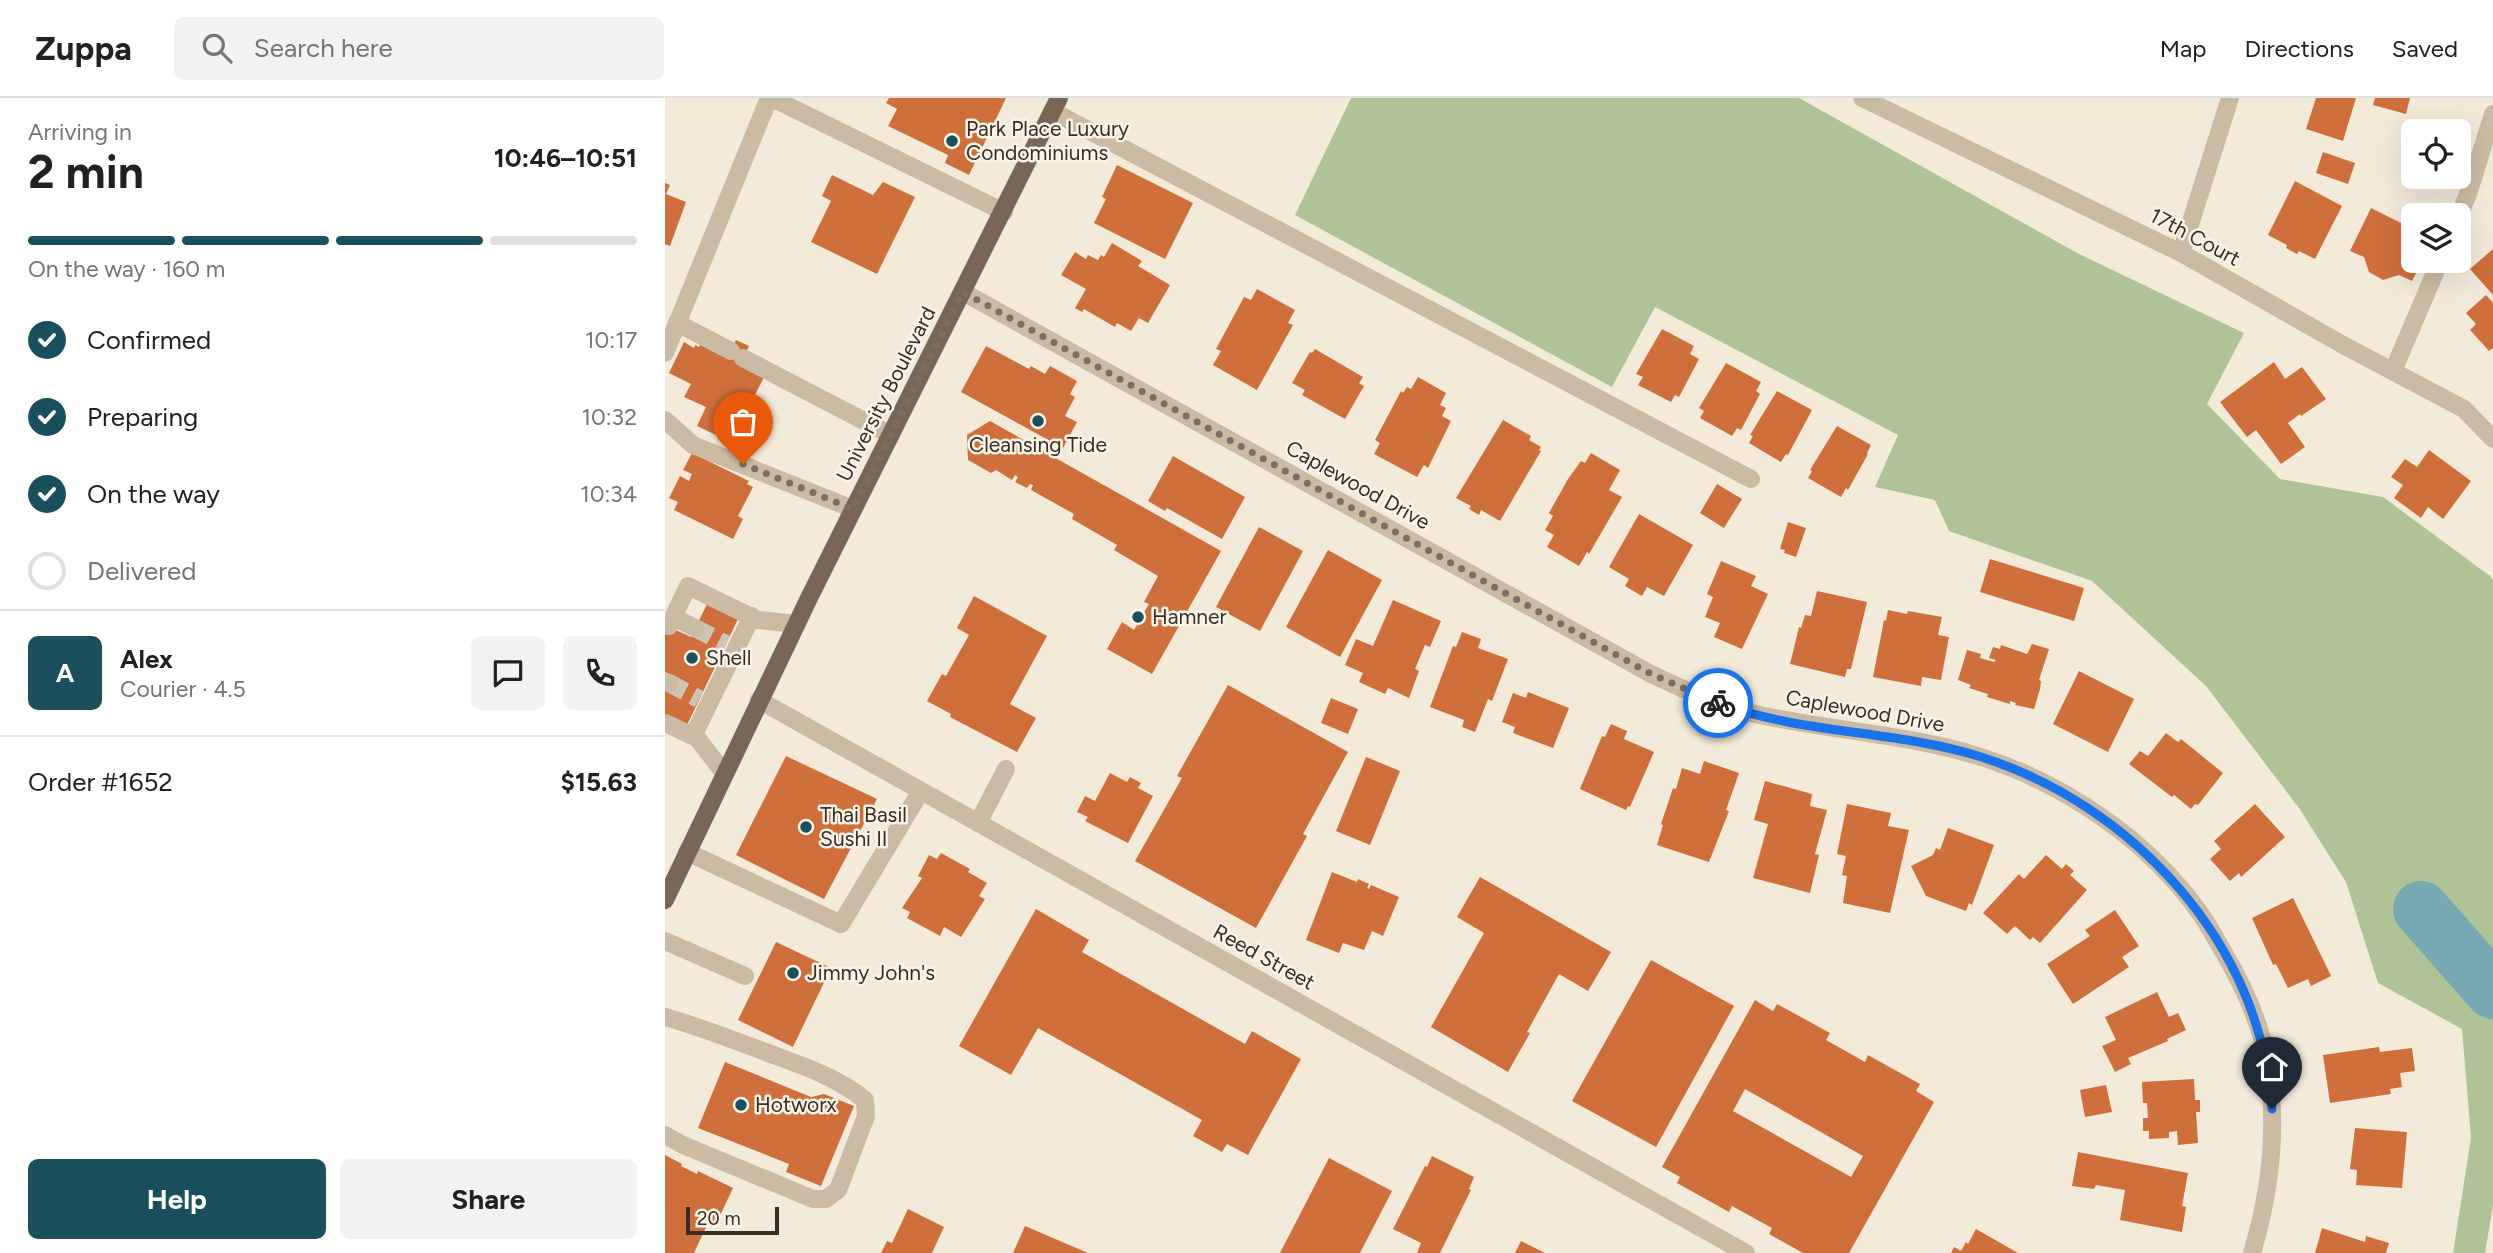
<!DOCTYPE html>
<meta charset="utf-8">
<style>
body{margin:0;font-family:Figtree,sans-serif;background:#f2f2f2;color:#202124;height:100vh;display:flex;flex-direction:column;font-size:26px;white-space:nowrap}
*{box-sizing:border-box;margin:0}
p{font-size:23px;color:#757577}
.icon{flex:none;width:38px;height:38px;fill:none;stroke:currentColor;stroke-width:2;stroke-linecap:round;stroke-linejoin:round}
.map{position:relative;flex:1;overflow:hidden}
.details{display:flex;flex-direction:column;background:#fff;width:665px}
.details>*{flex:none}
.buttons{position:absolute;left:1736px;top:21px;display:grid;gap:14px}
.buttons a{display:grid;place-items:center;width:70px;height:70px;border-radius:10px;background:#fff;box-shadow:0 7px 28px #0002;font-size:35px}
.scale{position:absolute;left:21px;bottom:18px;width:93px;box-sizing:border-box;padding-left:7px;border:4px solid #372d26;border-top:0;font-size:19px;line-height:24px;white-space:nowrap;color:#372d26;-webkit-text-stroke:5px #faf3e6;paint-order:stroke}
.pin{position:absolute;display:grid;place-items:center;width:60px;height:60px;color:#fff;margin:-72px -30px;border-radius:50% 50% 50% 0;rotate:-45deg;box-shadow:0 0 7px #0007}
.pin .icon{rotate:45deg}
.courier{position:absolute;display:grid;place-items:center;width:70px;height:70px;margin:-35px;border:5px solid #1a73e8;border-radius:50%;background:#fff;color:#222;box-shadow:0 2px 9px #0007}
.head em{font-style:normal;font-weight:700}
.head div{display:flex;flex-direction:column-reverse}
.head{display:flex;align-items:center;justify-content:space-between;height:119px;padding:0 28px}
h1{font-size:46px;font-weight:700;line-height:52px}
.bar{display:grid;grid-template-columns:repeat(4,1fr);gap:10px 7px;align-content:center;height:84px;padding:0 28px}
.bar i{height:9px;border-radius:5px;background:#e0e0e0}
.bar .selected{background:#19505b}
.bar p{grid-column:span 4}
.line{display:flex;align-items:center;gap:18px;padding:0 28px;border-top:2px solid #e0e0e0}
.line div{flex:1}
.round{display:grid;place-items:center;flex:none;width:74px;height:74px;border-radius:10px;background:#f2f2f2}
ol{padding:0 28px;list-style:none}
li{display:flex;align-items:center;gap:21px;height:77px}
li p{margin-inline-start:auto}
li .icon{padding:7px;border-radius:50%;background:#19505b;color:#fff;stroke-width:4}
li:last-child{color:#757577}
li i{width:38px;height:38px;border:4px solid #e0e0e0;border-radius:50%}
.primary-button{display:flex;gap:14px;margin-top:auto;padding:14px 28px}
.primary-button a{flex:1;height:80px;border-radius:10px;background:#19505b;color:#fff;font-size:28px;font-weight:700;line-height:80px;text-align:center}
.primary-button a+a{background:#f2f2f2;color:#202124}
header{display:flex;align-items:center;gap:42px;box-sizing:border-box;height:98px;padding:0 35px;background:#fff;border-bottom:2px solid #e0e0e0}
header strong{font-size:33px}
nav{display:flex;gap:38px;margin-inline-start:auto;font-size:24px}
.search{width:490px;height:63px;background:#f2f2f2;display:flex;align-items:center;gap:18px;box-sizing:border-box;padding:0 24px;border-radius:10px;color:#757577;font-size:26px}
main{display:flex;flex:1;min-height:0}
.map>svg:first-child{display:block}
.green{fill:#b0c398}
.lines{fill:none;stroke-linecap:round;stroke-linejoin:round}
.river{stroke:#76a9b2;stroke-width:56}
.building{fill:#ce6f3c;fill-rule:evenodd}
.minor-tunnel{stroke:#cdc4b5;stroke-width:18;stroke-dasharray:18 9;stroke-linecap:butt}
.minor{stroke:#ccbba4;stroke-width:18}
.major{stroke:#7a6656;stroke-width:18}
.done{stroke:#796f65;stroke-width:7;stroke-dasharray:0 12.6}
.route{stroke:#1a73e8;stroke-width:9}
.poi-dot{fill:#19505b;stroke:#faf3e6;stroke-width:2.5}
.labels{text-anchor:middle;stroke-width:5;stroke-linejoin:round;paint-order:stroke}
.poi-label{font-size:21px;fill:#372d26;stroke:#faf3e6;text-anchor:start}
.street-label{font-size:21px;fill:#372d26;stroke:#faf3e6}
</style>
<header>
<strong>Zuppa</strong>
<div class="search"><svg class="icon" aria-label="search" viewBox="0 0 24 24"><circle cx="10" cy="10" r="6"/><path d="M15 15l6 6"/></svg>Search here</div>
<nav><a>Map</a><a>Directions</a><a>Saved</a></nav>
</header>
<main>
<section class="details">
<div class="head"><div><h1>2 min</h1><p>Arriving in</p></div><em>10:46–10:51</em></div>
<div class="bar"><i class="selected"></i><i class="selected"></i><i class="selected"></i><i></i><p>On the way · 160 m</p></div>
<ol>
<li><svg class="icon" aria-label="check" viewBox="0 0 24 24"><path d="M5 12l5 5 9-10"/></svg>Confirmed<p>10:17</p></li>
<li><svg class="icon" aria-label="check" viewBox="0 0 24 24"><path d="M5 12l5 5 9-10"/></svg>Preparing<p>10:32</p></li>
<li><svg class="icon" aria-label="check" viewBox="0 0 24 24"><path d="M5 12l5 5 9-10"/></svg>On the way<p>10:34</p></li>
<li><i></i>Delivered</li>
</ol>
<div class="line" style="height:126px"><b class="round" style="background:#19505b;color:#fff">A</b><div><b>Alex</b><p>Courier · 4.5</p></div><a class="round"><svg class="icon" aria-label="chat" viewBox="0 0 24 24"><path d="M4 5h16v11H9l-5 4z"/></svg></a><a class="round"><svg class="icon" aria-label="phone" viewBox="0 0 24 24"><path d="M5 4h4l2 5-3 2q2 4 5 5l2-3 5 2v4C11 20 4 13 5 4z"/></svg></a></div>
<div class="line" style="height:91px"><div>Order #1652</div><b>$15.63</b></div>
<div class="primary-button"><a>Help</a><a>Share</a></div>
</section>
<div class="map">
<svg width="1828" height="1155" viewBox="0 0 1828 1155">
<rect width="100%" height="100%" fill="#f3ead9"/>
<path class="green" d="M686,0H1134L1414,156L1579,235L1542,306L1615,381L1718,399L1825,478L1828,482V1107L1820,1155H1788L1806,1040L1797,931L1713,885L1681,784L1634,710L1541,588L1427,483L1284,433L1270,402L1210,389L1233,337L990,209L947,289L630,117Z"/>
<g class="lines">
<path class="river" d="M1756,811L1828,893"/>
</g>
<path class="building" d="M224,0H341L304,77L280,65L283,57L223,28L232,11L221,5Z
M1651,0H1691L1678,43L1641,31Z
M1710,0H1745L1741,16L1708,7Z
M1658,54L1690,65L1683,86L1651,75Z
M452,67L528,105L500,161L429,125L441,101L437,99Z
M167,77L208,97L218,84L250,99L212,176L146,144L166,103L157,98Z
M1630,83L1677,108L1650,161L1634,153L1632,156L1621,150L1622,147L1603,137Z
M0,85L5,87L1,96L21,104L5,148L0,146Z
M1706,110L1748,131V163H1757L1747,183L1734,177L1718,182L1704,174L1699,159L1685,153Z
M447,145L477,163L473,168L505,187L483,225L474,220L466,233L452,225L450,229L419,211L417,214L410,210L421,191L396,177L410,154L421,161L423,157L433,162L436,157L439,159Z
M1828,151V197L1805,171Z
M592,191L630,212L623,225L628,227L592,292L548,267L556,253L551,251L579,199L586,202Z
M1821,197L1828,205V250L1824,253L1805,232L1811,226L1801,215Z
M997,231L1029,248L1025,256L1034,261L1014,299L1010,297L1006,304L973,287L978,279L971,276Z
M71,242L84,248L74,268L99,279L85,307L92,311L74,348L32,328L41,309L19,299L26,286L4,275L19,244L29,250L30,247L34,249L37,243L64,256Z
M321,248L364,271L366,268L380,276L385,268L412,283L405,296L410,299L400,318L412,324L398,350L296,294Z
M650,251L698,279L694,285L699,288L680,321L637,297L640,292L627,285L645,254L647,255Z
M1609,264L1620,281L1637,269L1661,301L1636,318L1635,316L1623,325L1640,349L1616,366L1591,332L1582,339L1555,304Z
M1061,265L1096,284L1091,293L1095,296L1076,332L1072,330L1067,338L1035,320L1039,313L1034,310Z
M753,279L781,295L775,307L781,310L777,318L786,323L763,370L759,367L752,379L709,356L715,345L710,342L736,293L738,295L742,289L746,291Z
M1112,293L1147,312L1123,357L1121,356L1116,364L1084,345L1088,338L1085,337Z
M838,322L866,338L864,342L876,349L874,352L876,353L835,423L816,412L814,417L804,411L806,408L791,400Z
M325,323L556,453L487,576L442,551L457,524L469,532L484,506L479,504L493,478L449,452L452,447L407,421L409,416L366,392L368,387L365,386L362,390L350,384L353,379L350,377L347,382L331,372L326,375L303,362L302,337Z
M1172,328L1206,347L1202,355L1203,356L1183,392L1181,390L1176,399L1143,380L1147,373L1145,372Z
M1764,352L1806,383L1778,421L1763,409L1756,420L1729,400L1738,387L1726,379L1740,361L1752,369Z
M27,355L84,383L82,386L88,389L73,418L78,421L68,441L9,412L13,404L4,400L15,378L24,383L27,376L18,372Z
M926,355L955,372L944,392L957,399L924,456L922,454L914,468L882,449L889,437L880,432L888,418L884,415L903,381L916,363L920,365Z
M508,358L580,399L557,441L502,410L500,413L483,403Z
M1052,386L1077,401L1059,430L1035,415Z
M974,416L1028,447L999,498L982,489L977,498L960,488L964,481L944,469Z
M1123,424L1141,430L1131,459L1119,455L1120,452L1115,451Z
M594,429L638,453L595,533L551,509Z
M663,452L717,482L675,559L621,529Z
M1325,461L1419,490L1409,523L1315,494Z
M1056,463L1091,478L1086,488L1103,496L1077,551L1049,539L1055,525L1040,519L1048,499L1042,496Z
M1152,493L1202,504L1186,571H1182L1180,579L1125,566L1134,529L1136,530L1140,517L1146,518Z
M309,498L382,538L345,606L371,620L352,654L285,619L286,616L262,603L277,576L281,578L304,537L292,530Z
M728,502L776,523L765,549L760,547L750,571L754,573L744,600L723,590L720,596L694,584L698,575L680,567L691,541L708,548Z
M43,504L74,519L22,627L0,616V593L7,577L0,574V527L26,539Z
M1223,512L1242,516L1243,513L1277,519L1273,537L1284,539L1276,582L1257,579L1256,588L1208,579L1219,522L1221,523Z
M797,534L816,541L813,550L843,561L827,603L823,601L810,634L797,629L799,622L765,609L788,548L791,549Z
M1367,546L1384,551L1374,582L1376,583L1375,591L1369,611L1350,607L1351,605L1345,603V606L1322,599L1323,596L1304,590L1306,587L1293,582L1302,552L1316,556L1315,560L1329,564L1331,562L1324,560L1328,549L1335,551L1336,547L1362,556Z
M1414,573L1469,601L1443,654L1388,626Z
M563,587L683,654L638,736L642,738L591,830L470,763L517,680L512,678Z
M863,594L904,610L888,650L848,635L850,629L837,624L848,595L861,600Z
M666,600L693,611L683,636L656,625Z
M946,626L962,633L959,641L989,654L965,709L963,708L961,712L915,691L937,638L940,639Z
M1501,635L1513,644L1516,641L1558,675L1533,707L1530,706L1526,711L1509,697L1507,699L1464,666L1475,653L1483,658Z
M121,658L212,701L159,801L71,757Z
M701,659L735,673L705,747L671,733Z
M1039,663L1074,675L1061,712L1064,713L1044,764L992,747L998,727L996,726L1008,690L1011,691L1017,670L1035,676Z
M445,675L462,684L465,679L476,685L473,690L488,698L463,745L420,723L423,719L412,714L420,698L430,703Z
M1100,683L1147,696L1145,708L1162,712L1150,756L1154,757L1145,795L1088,780L1103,726L1089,722Z
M1182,706L1226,715L1223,728L1244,732L1225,815L1178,805L1182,778L1177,777L1181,758L1172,756Z
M1590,706L1620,739L1576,779L1574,775L1565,783L1545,761L1556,751L1549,743Z
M1283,730L1329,747L1307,807L1304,805L1301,813L1261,798L1246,768L1268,757L1271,750L1275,752Z
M276,755L305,771L303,774L322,785L314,798L320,801L296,839L279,829L275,838L242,820L245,814L237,810L257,780L253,778L264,757L272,761Z
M1381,757L1397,771L1401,766L1409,773L1405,777L1422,792L1375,845L1368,839L1365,842L1350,828L1342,836L1318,815L1354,776L1359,781Z
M667,774L692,784L693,781L704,786L702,790L704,791L706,787L734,799L718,838L707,833L699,852L678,845L674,855L641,842Z
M815,779L946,854L923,893L894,876L862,934L865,935L843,974L766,929L819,835L792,819Z
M1628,800L1666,878L1646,888L1643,881L1623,890L1611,866L1608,867L1587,820Z
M371,811L424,842L417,854L580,946L587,933L636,961L583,1057L562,1046L557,1054L528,1038L537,1022L373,930L346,977L294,948Z
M1450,812L1474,848L1457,859L1464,869L1408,906L1382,866L1425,838L1420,832Z
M111,844L166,870L128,949L73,922Z
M986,862L1069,908L991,1049L907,1003Z
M1492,894L1504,919L1513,915L1521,932L1502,941L1503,943L1463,960L1466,966L1450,974L1437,948L1451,942L1440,919Z
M1090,902L1108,913L1112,906L1165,935L1161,942L1200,964L1203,957L1255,986L1251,993L1269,1004L1184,1155H1138L1104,1136L1107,1130L1067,1108L1064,1114L1012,1085L1015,1079L997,1069ZM1080,991L1198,1058L1186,1079L1068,1013Z
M1714,949L1715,954L1747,950L1750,973L1735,975L1737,989L1725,991L1726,996L1665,1005L1658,957Z
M60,964L146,999L159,996L189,1008L156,1088L121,1074L124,1066L33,1030Z
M1529,981L1530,1002H1535V1014H1531L1533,1045L1513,1047L1512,1033L1504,1034V1040L1484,1041V1033H1478V1020H1483L1482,1005H1478L1477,984Z
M1441,987L1447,1014L1420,1019L1415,992Z
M1690,1030L1742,1034L1737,1090L1691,1087L1692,1072L1685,1071Z
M1413,1054L1523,1075L1517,1108L1521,1109L1517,1134L1455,1122L1460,1092L1431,1087L1429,1091L1407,1088Z
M0,1057L17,1066L16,1068L32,1076L33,1073L68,1090L51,1126L44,1123L29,1155H0Z
M767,1058L809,1079L804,1091L806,1092L775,1155H752L756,1145L728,1131L760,1068L762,1069Z
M664,1060L727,1093L695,1155H615Z
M243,1111L279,1129L267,1155H216L222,1143L227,1145Z
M360,1128L423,1155H348Z
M1657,1130L1700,1144L1701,1138L1724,1145L1721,1155H1650Z
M1311,1131L1353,1155H1286L1289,1149L1296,1153L1301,1144L1303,1146Z
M856,1143L880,1155H850Z"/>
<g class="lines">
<path class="minor-tunnel" d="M30,530L61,546
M4,585L34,601"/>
<path class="minor" d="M107,0L339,114
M1197,0L1516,155L1680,248L1799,311L1828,341
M387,13L1086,381
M1794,118L1804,93L1828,16
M1516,155L1565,0
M298,194L986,576C1020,592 1053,608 1090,616C1162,632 1242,636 1313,658C1400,685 1485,743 1537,818C1545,830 1552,843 1559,855C1578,887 1595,924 1602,962C1613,1027 1606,1092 1587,1155
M12,225L66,253
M0,255L104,0
M78,260L226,337
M1728,273L1775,163
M0,322L28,347L188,411
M8,519L30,530
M4,528L23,488L93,522L132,526
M0,584L4,585
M94,602L1081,1155
M0,625L32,640L60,676
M28,638L87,518
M313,725L341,671
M22,754L176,826L256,693
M0,843L80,878
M0,919C35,929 69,942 103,955C136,967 172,979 200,1002L201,1018L173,1092L161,1101H148L18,1047L0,1037"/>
<path class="major" d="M0,802L144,500L394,0"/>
</g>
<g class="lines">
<path class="done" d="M78,366L188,411L298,194L986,576L1053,605"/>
<path class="route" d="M1053,605C1136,636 1228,632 1313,658C1468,706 1597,846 1607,1011"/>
</g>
<g class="poi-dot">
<circle cx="287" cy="43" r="7"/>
<circle cx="373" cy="323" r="7"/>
<circle cx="473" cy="519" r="7"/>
<circle cx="27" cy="560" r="7"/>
<circle cx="141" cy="729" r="7"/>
<circle cx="128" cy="875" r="7"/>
<circle cx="76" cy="1007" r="7"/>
</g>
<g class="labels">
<g class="poi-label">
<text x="301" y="38">Park Place Luxury<tspan x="301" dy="24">Condominiums</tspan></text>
<text x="373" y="354" text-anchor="middle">Cleansing Tide</text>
<text x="487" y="526">Hamner</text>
<text x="41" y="567">Shell</text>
<text x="155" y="724">Thai Basil<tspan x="155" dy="24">Sushi II</tspan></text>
<text x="142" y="882">Jimmy John's</text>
<text x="90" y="1014">Hotworx</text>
</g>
<g class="street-label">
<text transform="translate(1530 139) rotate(28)" y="7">17th Court</text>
<text transform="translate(221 296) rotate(-63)" y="7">University Boulevard</text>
<text transform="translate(693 387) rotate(29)" y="7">Caplewood Drive</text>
<text transform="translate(1200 613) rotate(10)" y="7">Caplewood Drive</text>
<text transform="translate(599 859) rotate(29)" y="7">Reed Street</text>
</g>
</g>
</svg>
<div class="buttons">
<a><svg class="icon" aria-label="locate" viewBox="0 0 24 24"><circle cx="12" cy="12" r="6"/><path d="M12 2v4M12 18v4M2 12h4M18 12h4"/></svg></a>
<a><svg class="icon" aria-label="layers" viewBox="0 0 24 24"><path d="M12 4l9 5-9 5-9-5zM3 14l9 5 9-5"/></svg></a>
</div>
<div class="scale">20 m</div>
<div class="pin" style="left:78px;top:366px;background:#ea580c"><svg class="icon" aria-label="bag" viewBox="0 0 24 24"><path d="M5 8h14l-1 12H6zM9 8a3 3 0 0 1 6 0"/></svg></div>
<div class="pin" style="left:1607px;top:1011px;background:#1f2937"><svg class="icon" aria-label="home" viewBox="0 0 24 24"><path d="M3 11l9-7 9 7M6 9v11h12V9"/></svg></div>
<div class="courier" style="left:1053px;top:605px"><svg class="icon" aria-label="bike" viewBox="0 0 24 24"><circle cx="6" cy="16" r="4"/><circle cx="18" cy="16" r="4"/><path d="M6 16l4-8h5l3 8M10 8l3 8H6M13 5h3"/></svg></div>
</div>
</main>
